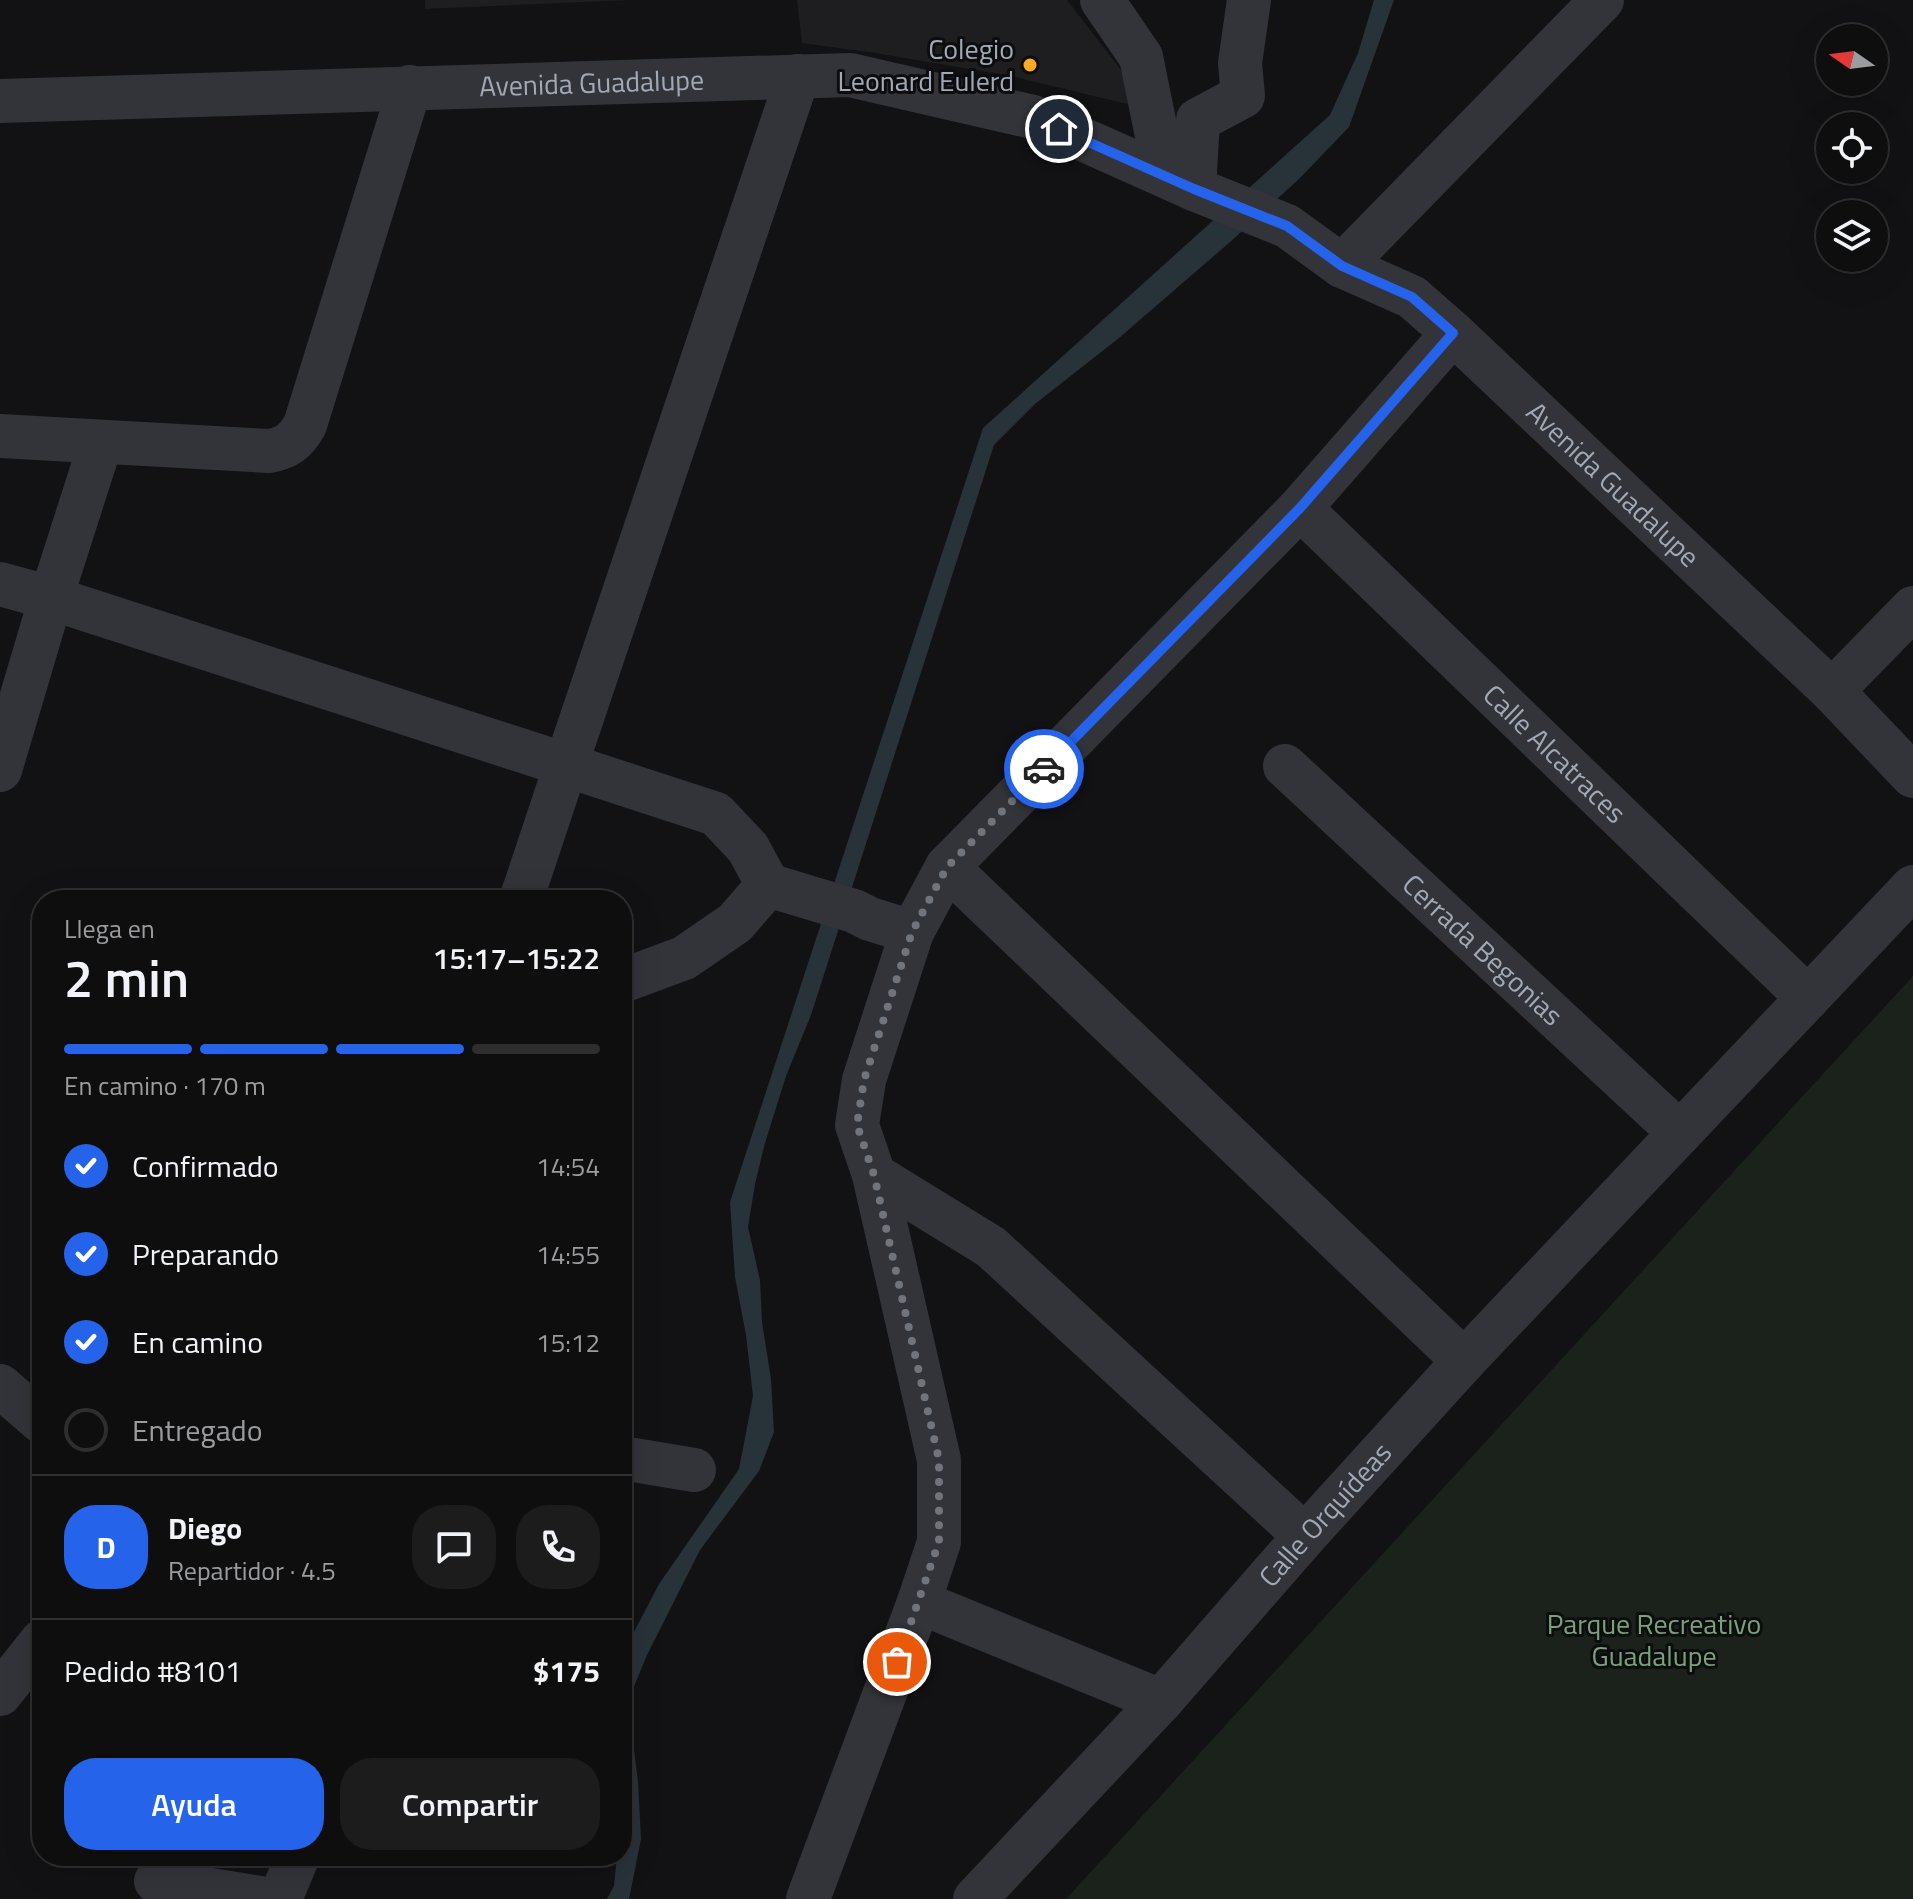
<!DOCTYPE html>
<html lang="es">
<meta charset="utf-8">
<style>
body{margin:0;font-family:"Titillium Web",sans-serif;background:#1c1c1d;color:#f1f3f6;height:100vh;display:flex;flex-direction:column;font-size:30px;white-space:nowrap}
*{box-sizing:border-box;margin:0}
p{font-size:26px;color:#9b9c9e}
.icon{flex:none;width:44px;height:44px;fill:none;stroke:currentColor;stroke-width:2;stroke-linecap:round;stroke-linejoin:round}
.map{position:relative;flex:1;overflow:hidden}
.drawer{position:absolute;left:32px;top:890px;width:600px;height:976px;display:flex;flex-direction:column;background:#0e0e0f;border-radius:32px;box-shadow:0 8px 32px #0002,0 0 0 2px #2e2e2f}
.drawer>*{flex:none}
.needle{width:52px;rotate:284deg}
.fabs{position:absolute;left:1816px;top:24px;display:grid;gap:16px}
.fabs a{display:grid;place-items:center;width:72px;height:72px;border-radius:50%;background:#0e0e0f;box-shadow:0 8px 32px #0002,0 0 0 2px #2e2e2f;font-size:40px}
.pin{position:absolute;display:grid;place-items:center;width:68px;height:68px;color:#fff;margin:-34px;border:4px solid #fff;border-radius:50%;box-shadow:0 2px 8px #0007}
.courier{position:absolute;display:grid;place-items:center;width:80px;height:80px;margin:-40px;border:6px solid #2563eb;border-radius:50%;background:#fff;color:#222;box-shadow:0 2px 10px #0007}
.headline em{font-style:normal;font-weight:600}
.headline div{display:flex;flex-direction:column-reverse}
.headline{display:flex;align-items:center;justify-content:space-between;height:136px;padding:0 32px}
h1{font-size:52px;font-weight:600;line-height:60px}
.bar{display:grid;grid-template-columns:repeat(4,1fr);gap:12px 8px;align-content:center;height:96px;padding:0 32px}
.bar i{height:10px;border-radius:6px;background:#2e2e2f}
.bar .on{background:#2563eb}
.bar p{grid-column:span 4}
.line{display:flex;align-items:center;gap:20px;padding:0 32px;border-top:2px solid #2e2e2f}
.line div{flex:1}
.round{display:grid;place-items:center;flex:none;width:84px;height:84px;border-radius:32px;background:#1c1c1d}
ol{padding:0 32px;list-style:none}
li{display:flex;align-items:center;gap:24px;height:88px}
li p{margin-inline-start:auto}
li .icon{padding:8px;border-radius:50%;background:#2563eb;color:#fff;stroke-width:4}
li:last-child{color:#9b9c9e}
li i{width:44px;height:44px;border:4px solid #2e2e2f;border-radius:50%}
.action{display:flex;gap:16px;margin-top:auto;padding:16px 32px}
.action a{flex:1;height:92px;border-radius:32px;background:#2563eb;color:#fff;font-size:32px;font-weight:600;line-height:92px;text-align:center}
.action a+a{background:#1c1c1d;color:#f1f3f6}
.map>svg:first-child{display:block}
.built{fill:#1e1e21}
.green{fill:#1a221b}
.water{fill:#283239}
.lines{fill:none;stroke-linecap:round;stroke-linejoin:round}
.minor{stroke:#333439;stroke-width:44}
.done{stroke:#70747d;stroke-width:8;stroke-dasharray:0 14.4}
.route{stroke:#2563eb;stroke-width:10}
.poi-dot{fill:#ffab1f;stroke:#0d0d0f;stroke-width:3}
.labels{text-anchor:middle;stroke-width:6;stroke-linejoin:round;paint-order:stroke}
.poi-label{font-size:28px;fill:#a2a9b6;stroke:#0d0d0f;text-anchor:end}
.street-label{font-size:28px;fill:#a2a9b6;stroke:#0d0d0f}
.park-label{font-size:28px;fill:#78a379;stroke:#0d0d0f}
</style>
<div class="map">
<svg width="1913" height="1899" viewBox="0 0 1913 1899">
<rect width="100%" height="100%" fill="#121214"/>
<path class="built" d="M425,0H630L425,9Z
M797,0H1067L1152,110L1011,76L875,53L802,43Z"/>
<path class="green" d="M1913,976V1899H1066Z"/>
<path class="water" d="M1374,0H1394L1349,127L1299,179L1230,242L1119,338L1035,404L994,445L811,1015L786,1076L765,1143L755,1184L748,1227L760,1280L762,1322L771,1379L774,1432L759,1471L700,1550L647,1655L628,1701L638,1782L641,1839L629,1899H607L614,1886L617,1856H622L623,1653L659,1584L739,1469L753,1396L746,1335L735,1277L730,1202L983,428L1330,115L1358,53Z"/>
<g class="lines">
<g class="minor">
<path d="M1102,0L1141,57L1165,175"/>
<path id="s1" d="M0,101L850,75L1033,117L1194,189L1287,226L1342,266L1412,297L1453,333L1832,691L1913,776"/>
<path d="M1194,189L1198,120L1243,96L1240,63L1249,0"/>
<path d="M1342,266L1602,0"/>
<path d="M0,436L269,451C287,448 296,441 305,425L410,87"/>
<path id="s2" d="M1300,508L1808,998"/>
<path d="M0,584L51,598L566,765L521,900"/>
<path d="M1832,691L1913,608"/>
<path id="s3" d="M1285,766L1680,1133"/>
<path d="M0,770L51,598L101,442"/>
<path d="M947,867L1464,1361"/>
<path d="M768,885L748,848L716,814L566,765L798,76"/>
<path d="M622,981L684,958L735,923L768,885L854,911L870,919L912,932"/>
<path d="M874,1175L991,1247L1305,1536"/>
<path d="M0,1386L42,1422"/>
<path d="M622,1458L694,1470"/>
<path d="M919,1602L1161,1701"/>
<path d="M0,1694L42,1641"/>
<path d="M156,1881L266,1899"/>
<path d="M280,1899L298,1856"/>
<path d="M808,1899L919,1602L939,1542V1460L874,1175L857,1125L864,1080L912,932L947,867L1300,508L1453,333"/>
<path id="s4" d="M975,1899L1161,1701L1305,1536L1464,1361L1913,887"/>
</g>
</g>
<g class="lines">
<path class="done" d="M897,1662L939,1542V1460L874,1175L857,1125L864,1080L912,932L947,867L1044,769"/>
<path class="route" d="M1044,769L1300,508L1453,333L1412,297L1342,266L1287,226L1194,189L1059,129"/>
</g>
<circle class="poi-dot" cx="1030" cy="65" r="8"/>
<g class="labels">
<g class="poi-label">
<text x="1014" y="59">Colegio<tspan x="1014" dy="32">Leonard Eulerd</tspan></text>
</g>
<g class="street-label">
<text dy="10" stroke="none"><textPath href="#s1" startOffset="592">Avenida Guadalupe</textPath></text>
<text dy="10" stroke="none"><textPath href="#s1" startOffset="1734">Avenida Guadalupe</textPath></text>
<text dy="10" stroke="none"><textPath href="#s2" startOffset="354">Calle Alcatraces</textPath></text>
<text dy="10" stroke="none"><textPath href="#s3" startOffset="270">Cerrada Begonias</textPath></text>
<text dy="10" stroke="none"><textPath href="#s4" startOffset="520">Calle Orquídeas</textPath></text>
</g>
<g class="park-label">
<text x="1654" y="1634">Parque Recreativo<tspan x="1654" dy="32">Guadalupe</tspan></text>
</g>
</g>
</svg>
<div class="fabs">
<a><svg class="needle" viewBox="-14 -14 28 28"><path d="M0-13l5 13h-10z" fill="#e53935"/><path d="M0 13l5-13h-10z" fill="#9b9c9e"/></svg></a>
<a><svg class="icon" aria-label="locate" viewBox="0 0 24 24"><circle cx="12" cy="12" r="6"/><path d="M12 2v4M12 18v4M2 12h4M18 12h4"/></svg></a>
<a><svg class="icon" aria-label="layers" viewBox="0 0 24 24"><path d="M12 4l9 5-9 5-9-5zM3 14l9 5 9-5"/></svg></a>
</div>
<div class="pin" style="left:897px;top:1662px;background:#ea580c"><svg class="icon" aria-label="bag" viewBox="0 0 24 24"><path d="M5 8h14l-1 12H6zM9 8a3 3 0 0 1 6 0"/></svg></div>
<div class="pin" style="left:1059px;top:129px;background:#1f2937"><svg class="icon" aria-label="home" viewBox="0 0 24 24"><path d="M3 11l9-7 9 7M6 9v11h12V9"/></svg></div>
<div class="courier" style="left:1044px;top:769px"><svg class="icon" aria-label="car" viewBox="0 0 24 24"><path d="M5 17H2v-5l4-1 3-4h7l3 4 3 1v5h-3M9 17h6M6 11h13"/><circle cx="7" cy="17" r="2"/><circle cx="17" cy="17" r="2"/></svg></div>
<section class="drawer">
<div class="headline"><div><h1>2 min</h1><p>Llega en</p></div><em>15:17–15:22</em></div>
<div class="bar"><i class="on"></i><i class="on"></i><i class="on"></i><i></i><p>En camino · 170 m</p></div>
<ol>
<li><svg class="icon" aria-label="check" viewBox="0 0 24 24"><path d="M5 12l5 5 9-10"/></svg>Confirmado<p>14:54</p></li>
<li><svg class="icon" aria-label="check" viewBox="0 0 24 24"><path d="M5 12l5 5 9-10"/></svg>Preparando<p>14:55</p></li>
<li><svg class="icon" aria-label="check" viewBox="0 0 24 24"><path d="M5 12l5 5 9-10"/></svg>En camino<p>15:12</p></li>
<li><i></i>Entregado</li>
</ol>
<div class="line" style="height:144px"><b class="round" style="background:#2563eb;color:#fff">D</b><div><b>Diego</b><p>Repartidor · 4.5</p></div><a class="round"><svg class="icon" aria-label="chat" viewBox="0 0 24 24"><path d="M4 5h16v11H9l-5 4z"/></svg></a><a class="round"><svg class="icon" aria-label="phone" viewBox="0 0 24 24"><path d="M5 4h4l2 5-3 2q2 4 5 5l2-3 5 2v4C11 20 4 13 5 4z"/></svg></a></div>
<div class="line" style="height:104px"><div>Pedido #8101</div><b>$175</b></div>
<div class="action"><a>Ayuda</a><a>Compartir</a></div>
</section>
</div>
